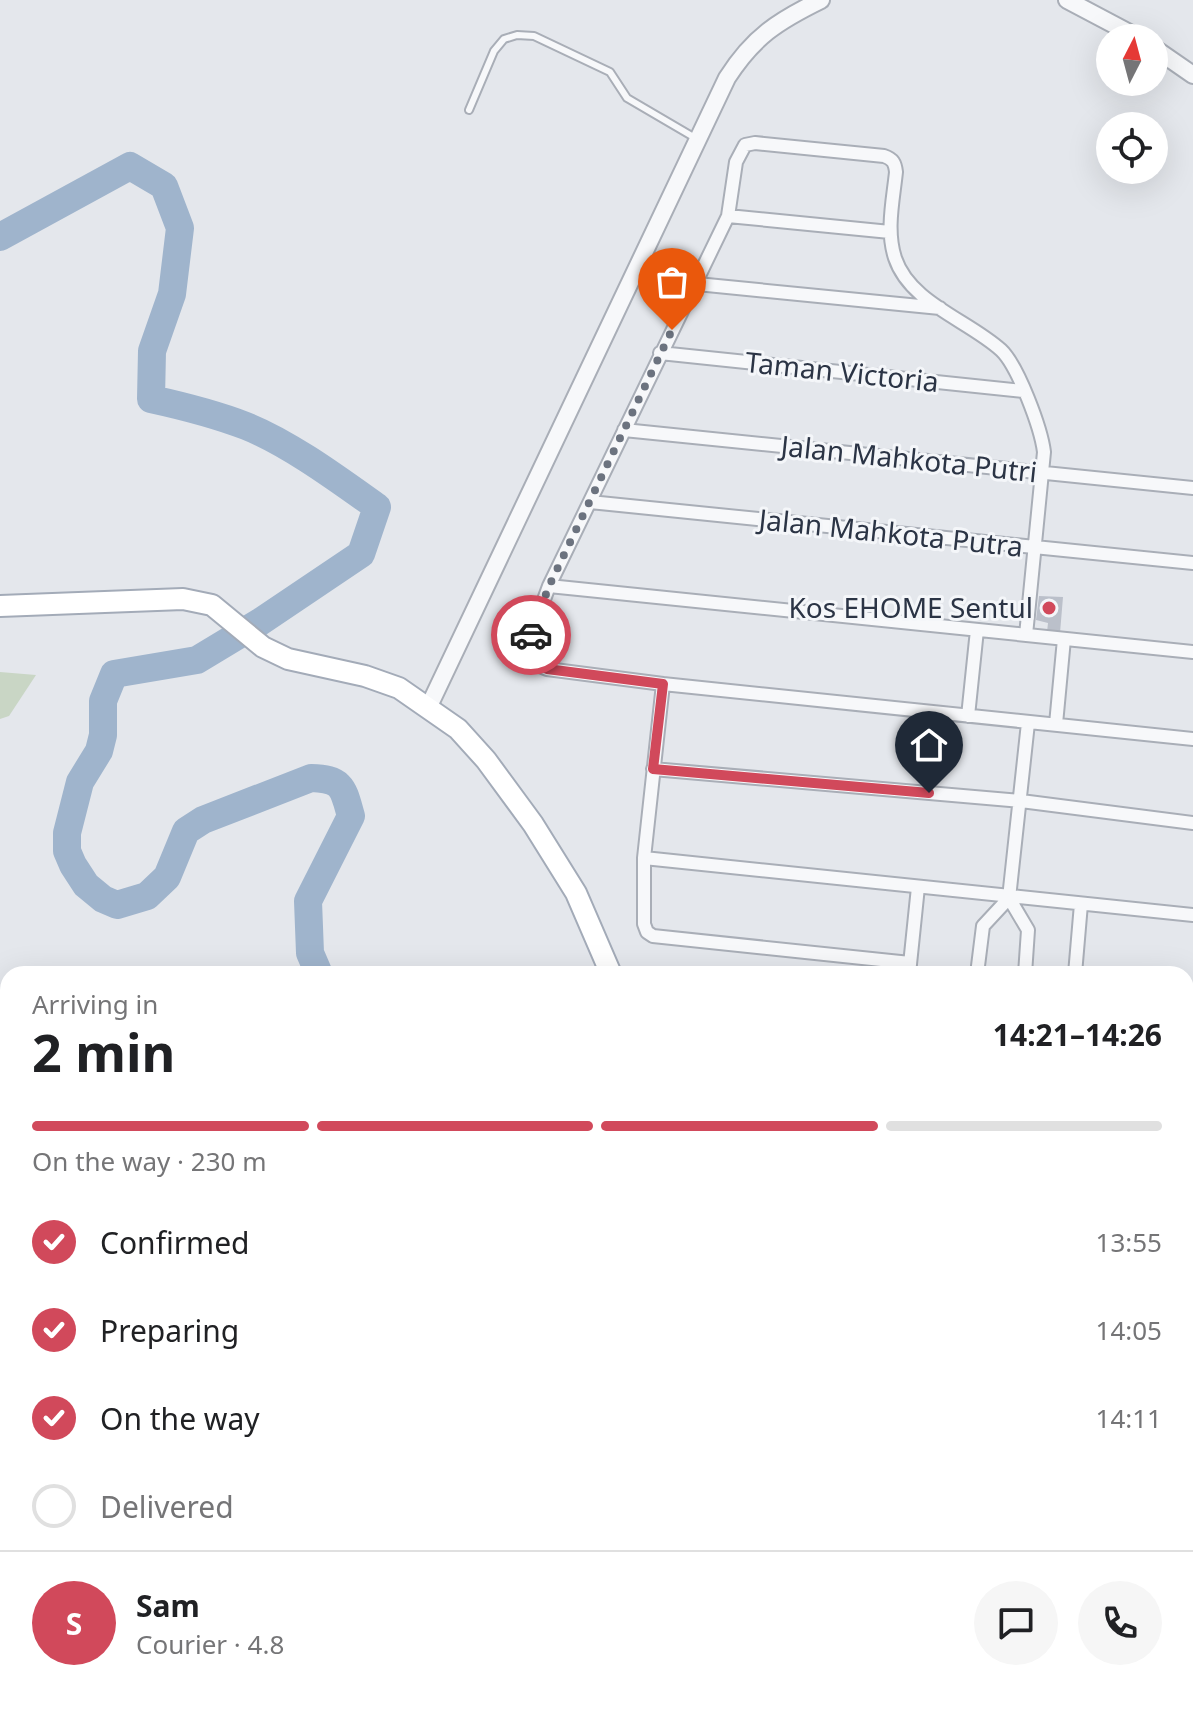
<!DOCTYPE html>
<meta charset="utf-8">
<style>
body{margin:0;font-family:"Noto Sans",sans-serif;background:#f6f6f6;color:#202124;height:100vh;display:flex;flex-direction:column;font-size:30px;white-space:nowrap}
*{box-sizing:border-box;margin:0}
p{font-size:26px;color:#757577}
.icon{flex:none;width:44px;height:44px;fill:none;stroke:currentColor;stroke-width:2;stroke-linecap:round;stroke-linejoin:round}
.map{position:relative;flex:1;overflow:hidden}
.side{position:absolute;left:0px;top:966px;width:1194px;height:744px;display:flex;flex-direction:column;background:#fff;border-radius:24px 24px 0 0;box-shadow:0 8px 32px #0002}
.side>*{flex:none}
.needle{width:52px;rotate:6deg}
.tools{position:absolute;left:1096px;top:24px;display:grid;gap:16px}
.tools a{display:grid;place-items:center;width:72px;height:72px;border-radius:50%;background:#fff;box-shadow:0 8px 32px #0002;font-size:40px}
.pin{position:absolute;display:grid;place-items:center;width:68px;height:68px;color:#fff;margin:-82px -34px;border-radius:50% 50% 50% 0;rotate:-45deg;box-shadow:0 0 8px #0007}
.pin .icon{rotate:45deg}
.courier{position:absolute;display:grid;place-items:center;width:80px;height:80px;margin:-40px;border:6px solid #d1495b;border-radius:50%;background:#fff;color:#222;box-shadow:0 2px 10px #0007}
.headline em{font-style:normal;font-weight:700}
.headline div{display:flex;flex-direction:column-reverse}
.headline{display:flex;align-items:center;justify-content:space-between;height:136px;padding:0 32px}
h1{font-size:52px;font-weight:700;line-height:60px}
.bar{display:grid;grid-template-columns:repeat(4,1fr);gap:12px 8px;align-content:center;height:96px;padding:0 32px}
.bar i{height:10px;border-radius:6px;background:#e0e0e0}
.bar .active{background:#d1495b}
.bar p{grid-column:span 4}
.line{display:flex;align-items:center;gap:20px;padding:0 32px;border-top:2px solid #e0e0e0}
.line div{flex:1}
.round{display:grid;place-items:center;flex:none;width:84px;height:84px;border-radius:42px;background:#f6f6f6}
ol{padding:0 32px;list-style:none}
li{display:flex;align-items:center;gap:24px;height:88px}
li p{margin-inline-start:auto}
li .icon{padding:8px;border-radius:50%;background:#d1495b;color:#fff;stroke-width:4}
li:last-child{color:#757577}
li i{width:44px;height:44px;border:4px solid #e0e0e0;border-radius:50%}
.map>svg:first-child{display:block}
.built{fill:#d2d6de}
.green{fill:#c9d6c5}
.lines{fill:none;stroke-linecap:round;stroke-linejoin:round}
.river{stroke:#9fb4cc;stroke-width:28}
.building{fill:#bbc0ca}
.service-casing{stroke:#a9aeb7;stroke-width:10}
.minor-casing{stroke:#a9aeb7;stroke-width:16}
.tertiary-casing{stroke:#a9aeb7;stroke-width:20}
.primary-casing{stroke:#a3abb8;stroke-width:24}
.service{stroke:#f7f8fa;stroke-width:6}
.minor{stroke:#f7f8fa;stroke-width:12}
.tertiary{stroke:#f7f8fa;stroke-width:16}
.primary{stroke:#fff;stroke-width:20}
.done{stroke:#6c737f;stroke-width:8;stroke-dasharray:0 14.4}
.route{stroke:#d1495b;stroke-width:10}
.poi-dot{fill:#d1495b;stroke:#f4f6f9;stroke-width:3}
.labels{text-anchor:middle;stroke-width:6;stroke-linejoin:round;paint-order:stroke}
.street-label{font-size:28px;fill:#2b3445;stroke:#f4f6f9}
.poi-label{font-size:28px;fill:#2b3445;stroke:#f4f6f9;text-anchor:end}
</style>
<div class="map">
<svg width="1193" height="1710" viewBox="0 0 1193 1710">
<rect width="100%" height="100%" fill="#e4e7ec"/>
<path class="built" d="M1186,1169L1193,1170V1252L1187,1269Z
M8,1626V1702H263L262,1710H0V1658Z"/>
<path class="green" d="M0,672L36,675L9,716L0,719Z"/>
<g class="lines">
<path class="river" d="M0,237L130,166L164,186L180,228L172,294L152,351L151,399C183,406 215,414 246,426C289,443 339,480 377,507L361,554L260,622L197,660L114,674L103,701V735L99,751L80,782L67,833V851L73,865L86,885L103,899L117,905L147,896L167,877L186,831L203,820L311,778C343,779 343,788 351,816L308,901L310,953L319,974"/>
</g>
<path class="building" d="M1039,596L1063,597L1060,633L1047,632L1048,623L1036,620Z
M1186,1355L1193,1365V1419L1186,1424Z
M0,1532L8,1536V1545L3,1554L0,1553Z
M953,1702H976V1710H952Z"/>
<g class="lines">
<g class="service-casing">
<path id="service" d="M469,110L494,51L504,39L517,35L534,36L610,72L627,98L697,139
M1186,1336L1193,1326
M0,1624L5,1620L8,1621
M564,1702L565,1710
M280,1710V1702
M377,1710L379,1702
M751,1710L752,1702
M775,1710L776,1702"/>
</g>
<g class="minor-casing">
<path id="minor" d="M728,216L890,232
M697,284L940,308
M660,353L1023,391
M624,430L1193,488
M590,502L1193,563
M549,586L1193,652
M663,684L1193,739
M968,716L977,630
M1056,724L1064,639
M653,769L1021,801L1193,823
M644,858L1193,915
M1009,898L1028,723
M1009,898L1028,930L1025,974
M910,963L653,936L647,932L644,924V858L663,684L547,669C534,664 528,660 527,646L549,586L728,216L736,162L745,145L755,143L884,156C893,159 895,163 896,172C893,201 886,230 895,258C910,303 968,320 1001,350C1018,366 1041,428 1044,452L1026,635
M909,974L918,887
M977,974L983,926L1009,898
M1075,974L1081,904
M1186,991L1193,992
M1186,1072L1193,1073
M1186,1158H1193
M0,1586L8,1587
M714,1702L723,1710
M15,1710L17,1702
M159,1710L161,1702
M501,1710L530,1702
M608,1710L647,1702"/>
</g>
<g class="tertiary-casing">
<path id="tertiary" d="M1067,0L1139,38
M1154,48L1193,75
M429,706L727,78C753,37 778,21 821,0"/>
</g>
<g class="primary-casing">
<path id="primary" d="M0,606L183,599L212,605L263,647L288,659L365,676L399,688L458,729L486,760L533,824L576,893L611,974
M1186,1289L1193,1291"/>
</g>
<use href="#service" class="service"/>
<use href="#minor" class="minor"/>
<use href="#tertiary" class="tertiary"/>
<use href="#primary" class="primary"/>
</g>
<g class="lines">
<path class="done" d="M531,635L549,586L672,330"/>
<path class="route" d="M531,635C524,654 530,662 547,669L663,684L653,769L929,793"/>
</g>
<circle class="poi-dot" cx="1049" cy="608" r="8"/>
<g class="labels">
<g class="street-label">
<text transform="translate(842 372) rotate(6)" y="10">Taman Victoria</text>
<text transform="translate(909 459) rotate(6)" y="10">Jalan Mahkota Putri</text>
<text transform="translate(891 533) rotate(6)" y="10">Jalan Mahkota Putra</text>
</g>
<g class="poi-label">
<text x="1033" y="618">Kos EHOME Sentul</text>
</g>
</g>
</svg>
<div class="tools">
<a><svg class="needle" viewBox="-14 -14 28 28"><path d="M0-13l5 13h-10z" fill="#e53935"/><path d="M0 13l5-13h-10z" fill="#757577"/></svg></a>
<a><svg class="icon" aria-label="locate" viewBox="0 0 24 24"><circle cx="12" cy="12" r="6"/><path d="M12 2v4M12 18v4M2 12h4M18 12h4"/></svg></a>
</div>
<div class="pin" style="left:672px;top:330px;background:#ea580c"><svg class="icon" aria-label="bag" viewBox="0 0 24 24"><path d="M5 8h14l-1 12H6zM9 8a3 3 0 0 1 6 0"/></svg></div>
<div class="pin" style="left:929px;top:793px;background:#1f2937"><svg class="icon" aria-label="home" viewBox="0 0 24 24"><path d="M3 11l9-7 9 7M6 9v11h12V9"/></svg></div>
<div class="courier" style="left:531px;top:635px"><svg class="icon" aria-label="car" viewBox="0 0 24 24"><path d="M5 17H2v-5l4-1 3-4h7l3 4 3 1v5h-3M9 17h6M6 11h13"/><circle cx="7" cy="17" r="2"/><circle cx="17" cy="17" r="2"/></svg></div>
<section class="side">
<div class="headline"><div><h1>2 min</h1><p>Arriving in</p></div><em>14:21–14:26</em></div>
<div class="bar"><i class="active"></i><i class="active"></i><i class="active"></i><i></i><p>On the way · 230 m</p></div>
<ol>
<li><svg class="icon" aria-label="check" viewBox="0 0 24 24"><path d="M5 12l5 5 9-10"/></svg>Confirmed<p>13:55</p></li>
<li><svg class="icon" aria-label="check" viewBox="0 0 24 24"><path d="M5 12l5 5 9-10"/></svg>Preparing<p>14:05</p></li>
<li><svg class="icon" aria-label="check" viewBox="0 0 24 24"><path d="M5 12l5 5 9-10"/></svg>On the way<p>14:11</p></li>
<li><i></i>Delivered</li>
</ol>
<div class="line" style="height:144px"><b class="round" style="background:#d1495b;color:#fff">S</b><div><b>Sam</b><p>Courier · 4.8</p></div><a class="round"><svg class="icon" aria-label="chat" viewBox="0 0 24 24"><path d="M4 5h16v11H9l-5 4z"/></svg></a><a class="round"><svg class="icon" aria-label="phone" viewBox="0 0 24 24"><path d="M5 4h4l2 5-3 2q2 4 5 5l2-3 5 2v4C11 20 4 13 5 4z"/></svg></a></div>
</section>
</div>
